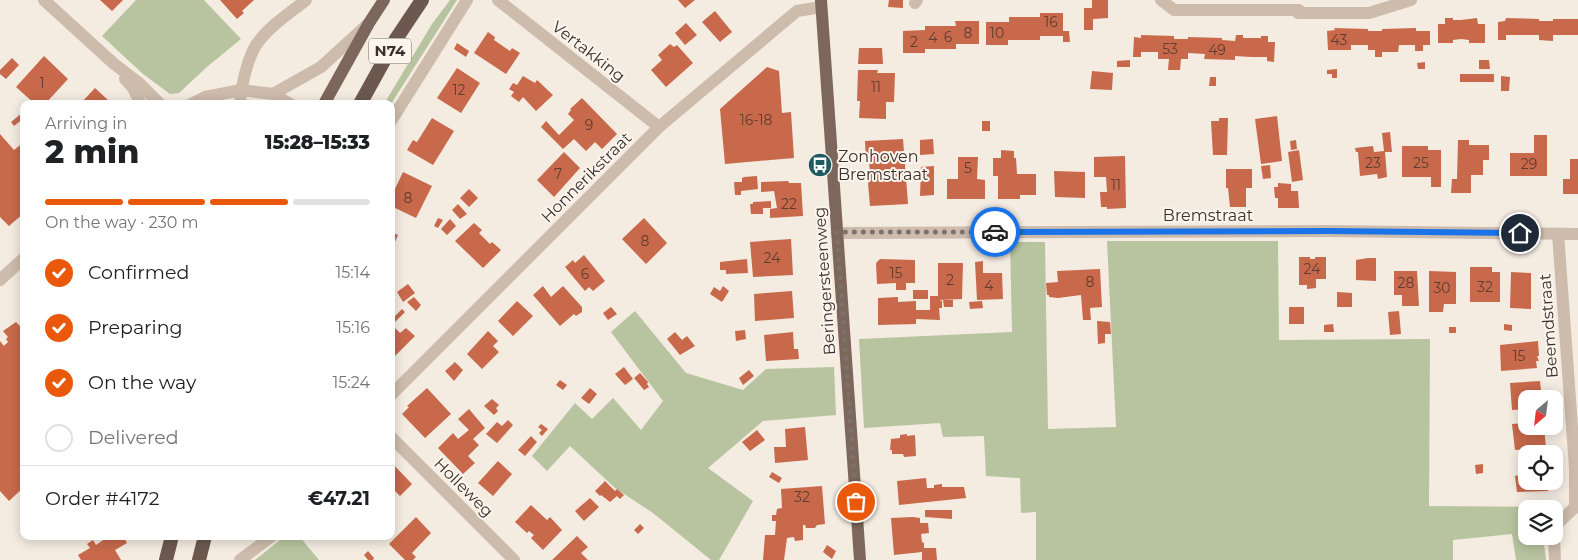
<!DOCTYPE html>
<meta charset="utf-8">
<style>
body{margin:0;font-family:Montserrat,sans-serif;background:#f6f6f6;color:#202124;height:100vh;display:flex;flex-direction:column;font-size:19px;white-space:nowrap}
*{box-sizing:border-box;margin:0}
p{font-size:16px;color:#757577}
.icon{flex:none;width:28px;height:28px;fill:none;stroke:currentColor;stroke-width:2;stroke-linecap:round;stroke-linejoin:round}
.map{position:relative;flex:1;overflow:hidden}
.details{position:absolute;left:20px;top:100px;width:375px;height:440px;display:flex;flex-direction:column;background:#fff;border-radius:10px;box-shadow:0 2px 12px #0003}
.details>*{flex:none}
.needle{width:32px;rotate:208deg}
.controls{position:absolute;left:1518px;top:390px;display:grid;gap:10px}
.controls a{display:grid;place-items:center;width:45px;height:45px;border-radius:10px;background:#fff;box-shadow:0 2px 12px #0003;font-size:25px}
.pin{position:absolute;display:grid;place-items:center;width:42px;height:42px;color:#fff;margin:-21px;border:2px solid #fff;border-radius:50%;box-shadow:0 1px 5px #0007}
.courier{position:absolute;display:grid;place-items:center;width:50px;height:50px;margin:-25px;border:4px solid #1a73e8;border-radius:50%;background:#fff;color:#222;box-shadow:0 1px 6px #0007}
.headline em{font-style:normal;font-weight:800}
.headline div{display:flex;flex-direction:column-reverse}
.headline{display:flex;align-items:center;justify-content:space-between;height:85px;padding:0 25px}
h1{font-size:32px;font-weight:800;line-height:38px}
.bar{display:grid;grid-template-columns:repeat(4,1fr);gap:8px 5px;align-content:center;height:60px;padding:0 25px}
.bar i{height:6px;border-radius:4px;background:#e0e0e0}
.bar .active{background:#ea580c}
.bar p{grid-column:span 4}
.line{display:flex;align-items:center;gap:12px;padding:0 25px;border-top:1px solid #e0e0e0}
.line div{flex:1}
ol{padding:0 25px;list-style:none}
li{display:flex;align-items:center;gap:15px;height:55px}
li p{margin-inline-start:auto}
li .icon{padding:5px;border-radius:50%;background:#ea580c;color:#fff;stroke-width:4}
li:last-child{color:#757577}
li i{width:28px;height:28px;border:2px solid #e0e0e0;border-radius:50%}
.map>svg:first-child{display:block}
.green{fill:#b8c4a0}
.building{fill:#c8694b}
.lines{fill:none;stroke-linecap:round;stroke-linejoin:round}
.minor{stroke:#cdbbac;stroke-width:12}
.tertiary{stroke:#cdbbac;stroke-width:12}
.primary{stroke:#7d675c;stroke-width:12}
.trunk{stroke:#6c584f;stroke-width:14}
.done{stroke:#7c716b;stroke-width:5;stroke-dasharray:0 9}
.route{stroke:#1a73e8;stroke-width:6}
.labels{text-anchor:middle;stroke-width:4;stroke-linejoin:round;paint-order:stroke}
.number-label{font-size:14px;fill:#5e3e33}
.shield{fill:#fbf5ee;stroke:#756b66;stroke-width:1}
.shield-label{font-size:15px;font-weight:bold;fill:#3b302b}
.street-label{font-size:16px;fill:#3b302b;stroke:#fbf5ee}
.poi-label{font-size:16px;fill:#3b302b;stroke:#fbf5ee;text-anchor:start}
</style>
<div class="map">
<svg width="1578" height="560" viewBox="0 0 1578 560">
<rect width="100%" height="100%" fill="#f4ebe1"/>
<path class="green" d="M136,0H204L241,39L208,66L179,93L170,94L143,74L102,36Z
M450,0H457L391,104H384L432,24Z
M1107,241H1278L1279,340L1430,339L1429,506L1541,507V509H1526V536H1543L1546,560H1516L1512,534L1453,540V560H1036V512L1021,513L1020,478L986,476L984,436L943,437L940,423L864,428L859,339L1012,332L1010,242H1045L1048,429L1116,427Z
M635,311L686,373L743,390L766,369L834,367L836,415L763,421L708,468L753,501L719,560H711L653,513L615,488L570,446L547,471L532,456L575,403L592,419L613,398L641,430L663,401L611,332Z
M285,536H299L319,560H255Z"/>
<path class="building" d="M100,0H123L112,11Z
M220,0H254L242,11L244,13L237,19Z
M678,0H695L685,8Z
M889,0H903V8L888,7Z
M1092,0H1108V18L1093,19V30H1084V8H1092Z
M715,11L732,32L720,42L702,22Z
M1040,13H1063V31H1069L1070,42H1063V36H1040V40H1008V45H986V22H1009V17H1040Z
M1445,18H1453V20H1461L1477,18L1478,24H1485V43H1469V40L1461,39L1453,40V43H1438V24H1445Z
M1506,18L1539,19V21H1553V19H1578V35H1553V41L1539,40V35H1506V40H1498V22L1505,21Z
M955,21H979V44H956V49H925V53H903V31L925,30V26H956Z
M686,23L697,35L685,45L675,33Z
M1334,28L1368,29V31H1382V29L1416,28V31H1430V45H1423V51H1415V45H1399L1398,52H1382V57H1375V50H1368V45H1351V50H1328L1327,31L1335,30Z
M488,32L495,37L494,40L510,51L512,48L520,53L506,74L474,53Z
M1141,35L1174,36V39H1188V37L1222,38V40L1235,41L1236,35H1243V38H1261V36H1268V42H1275L1274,62L1267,61V57H1251L1235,56V60L1204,59L1205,54L1188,53V59H1181L1180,70H1168L1169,59H1158V52H1141V57H1133L1134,37L1141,38Z
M457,43L469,51L466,57L454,49Z
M670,44L674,47L677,45L693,63L666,87L651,70L662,60L658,55Z
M859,48H882L883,64H858Z
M44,56L68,79L45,104H35L16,87Z
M12,58L19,65L6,79L0,74V70Z
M1130,60V67H1117V61Z
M1479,60H1489L1490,69H1479Z
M1425,62V69H1418L1417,63Z
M767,67L779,71L782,113L791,112L794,158L725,164L720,109Z
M457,68L480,83L461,113L437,98Z
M1337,69V78H1332V74H1327V70Z
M858,70H878L877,73H895L894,102H886V119L859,118L860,101H857Z
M1092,71L1113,73L1112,90L1090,89Z
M1460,74H1494V82H1460Z
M523,76L535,83L537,80L553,95L536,111L523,97L519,102L511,96L514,92L509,89L513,83L517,85Z
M1501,76L1510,77L1509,91H1501Z
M1210,77H1216V86H1209Z
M95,88L108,100L107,102L109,104H80Z
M582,98L617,134L602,149L595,142L586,151L574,139L563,149L541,127L546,121L559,135L574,120L568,114L571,110L570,109Z
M22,113L24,118L14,126L11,122Z
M1277,116L1282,161L1261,164L1255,119Z
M432,118L454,131L433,165L407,150L413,140L417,142Z
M1219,118H1228L1227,155H1213L1211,121H1219Z
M982,121H990V131H982Z
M1390,132L1392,152H1385L1387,177L1378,179L1377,174L1360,176L1358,152H1356L1355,148L1373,146L1374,152L1384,151L1382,133Z
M0,134L14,150L24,142V213L9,226L0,217Z
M1534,135H1547V176H1510V153H1534Z
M903,139L908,204L870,206L868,183L871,180L869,162H866L865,141Z
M933,139L934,154L920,155V140Z
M1296,140L1297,149L1291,150L1290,141Z
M1458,140H1469V145H1489V160H1483V175H1471V193H1451L1452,179H1457Z
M1402,146H1428V150H1441V187H1431V177H1402Z
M1001,150L1014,151V158H1016L1017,174H1036V195H1020V199H998V176H993V158H1001Z
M1299,150L1303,180L1292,182L1288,152Z
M564,152L580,168L554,197L537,180Z
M1125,156L1126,208L1107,209V207H1101L1100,192H1107L1106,177H1094V157Z
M958,157H978L977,179L985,180V199H947V179H958Z
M1570,159H1578V194H1563V179H1570Z
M1270,165L1271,178L1263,179L1261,166Z
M934,166V195L920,196L921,167Z
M1226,169H1252V188H1246V207H1230L1228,188H1226Z
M1054,171L1085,172V198L1055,197Z
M403,172L432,186L416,218L391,206V190L394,191Z
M757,176L758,189L741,191V195H735L734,182H742V178L744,177Z
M788,181L789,183H801L803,216L770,218V209L777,208L774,191L761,192V182Z
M1278,183L1291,184V191H1298L1299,208H1278V198H1275L1274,187H1278Z
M469,189L478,198L469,207L460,198Z
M771,201V208H763V214H751L750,204H753V202Z
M458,204L467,214L460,219L452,210Z
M438,218L443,220L438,228L434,226Z
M644,218L667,243L646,264L622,239Z
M450,219L456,226L447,235L441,229Z
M474,223L482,230L479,233L490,244L492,242L501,250L483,268L455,241Z
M391,232L398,235L391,251Z
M791,239L793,275L753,277L750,242Z
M584,255L605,281L593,291L589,287L585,291L565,267L573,260L575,263Z
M1299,257H1310V259H1315V257H1326V279H1316V288L1307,289V285H1299Z
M1368,258H1376V281L1356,280V260Z
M747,259L748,273L726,274V270H720V262Z
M880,259L915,260V283H906V290H896V283L877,284L876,263Z
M983,261V273H1002L1003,299L977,300L975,262Z
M938,263H963L962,299L939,300L942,301V308H939L940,320L916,319V324L878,325V298L898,297V302L916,301V310H930V296H938Z
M1470,267H1492V272H1500V302H1470Z
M1100,269L1102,307L1090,308L1091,320H1083L1081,295L1058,298L1049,297V295H1047L1046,283L1058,282L1057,271Z
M1394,271H1417L1419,306H1402V295H1394Z
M1429,271L1456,272V304H1444L1443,312H1429Z
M1511,272L1531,273V309L1510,308Z
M408,284L415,293L403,302L397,292Z
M543,286L551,297L563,286L582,307V312L576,316L574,314L560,326L533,295Z
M723,286L729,291L722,302L710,294L714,287L720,291Z
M913,290H928V299H913Z
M792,291L794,318L755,321L754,294Z
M1337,292L1352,293V307H1337Z
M414,297L421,305L416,311L407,302Z
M943,300H953V307H944Z
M517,301L533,316L513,336L498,321Z
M982,301L983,308L970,309L969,302Z
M611,307L617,314L608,320L603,313Z
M1289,307H1304V324H1289Z
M402,309L405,312L392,325L400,333L406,328L415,336L391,360V320Z
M1399,311L1401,334L1390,335L1388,312Z
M1097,321L1110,322L1111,334H1105V343L1098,344Z
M16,322L23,329L24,328V487L9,501L0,491V341L4,346L8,342L6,339L8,337L3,331Z
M1333,324L1334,332H1324V325Z
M1504,324L1512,325V331L1504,330Z
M1449,327H1456V333H1449Z
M745,330L746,339L736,341L735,331Z
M488,331L498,341L493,346L499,352L482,369L467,354Z
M675,332L682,340L687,336L695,346L680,355L667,339Z
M793,332L794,349H798L799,359L766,361L764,335Z
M1538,341L1539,356H1537L1539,361H1536L1537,368L1501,371L1500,345Z
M455,362L463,370L454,381L445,371Z
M624,367L633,379L625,385L615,374Z
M749,370L754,376L743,385L739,378Z
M640,373L648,382L647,384L649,387L644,390L634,378Z
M560,380L567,385L563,390L556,385Z
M1540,381L1542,399H1526V409L1512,410L1510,383Z
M427,388L451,414L425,438L402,414L409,407L407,406Z
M590,388L597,394L589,404L581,398Z
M492,399L499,405L496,408L498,411L494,415L484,406Z
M469,409L485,428L473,439L479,445L468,456L475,463L463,474L438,448L453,433L458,439L469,430L458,419Z
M508,420L513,425L497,443L486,434L497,422L502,426Z
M1526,423V426H1544L1546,448L1515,450L1512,424Z
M541,424L548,429L542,436L539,433L542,430L538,427Z
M805,427L808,460L775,463L774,447H786L785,429Z
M757,430L765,440L750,451L742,442Z
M907,434V436L915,435L916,456L904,457L903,454H892V450H890L891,439L900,438V435Z
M531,436L537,442L525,456L518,450Z
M498,461L512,474L493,496L478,483Z
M391,462L412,484L400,496L391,487Z
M1483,464V473L1476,474L1475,465Z
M772,472L782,478L779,483L769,477Z
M1526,474V481H1548V491L1517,492L1515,476Z
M926,478L927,488H934V485L942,484V487H964L966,498L899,505L897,481Z
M605,481L615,491L617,489L624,495L620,499L617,496L610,502L601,495L600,496L595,491Z
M822,486L825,524L817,525L815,528H806L805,525H803V540L795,541L794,537L787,538L784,560H763L765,535H775L776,521H772V515H776L777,509L782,508L781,489Z
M590,498L599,507L584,521L575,511Z
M531,505L547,520L550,517L562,530L543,550L531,538L534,535L529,531L527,533L515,522Z
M925,510H952V519L925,517Z
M416,517L431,533L412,553L416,557L413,560H405L389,544Z
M913,517L920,518V523H928L929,533L921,534L922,542L924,543V548H936L937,560H922V552L894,555L891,518Z
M640,524L644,528L638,534L634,530Z
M109,536H123L127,543L115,550L121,560H81L78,555L90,548L87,544L93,540L96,545Z
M577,536L588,547L581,553L588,560H552Z
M827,545L836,551L832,559L823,552Z
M368,551L374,558L373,560H368L364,555Z"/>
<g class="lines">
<path class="minor" d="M498,0L659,127
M1161,0L1174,10H1299L1298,13H1369L1411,0
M915,3L917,0
M240,104C241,87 248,54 259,41C271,25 290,13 306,0
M391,121L467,0
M837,233L1328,231L1578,234
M391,395L659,127L797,11L821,7
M391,437L514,560
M1554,527L1575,507V468L1558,234
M1554,536L1555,560
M240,560L272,536"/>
<path class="tertiary" d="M44,0L113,63L139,83L160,104
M125,79L133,88L141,104
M273,94L321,67L367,25
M191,104L205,97L241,90L273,94L290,104
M0,280L24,258"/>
<path class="primary" d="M821,0L860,560
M324,104L369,23L384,0"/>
<path class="trunk" d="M360,104L396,39L422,0
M166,560L172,536
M199,560L205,536"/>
</g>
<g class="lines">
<path class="done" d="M856,502L837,232H995"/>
<path class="route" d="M995,232L1328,231L1520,233"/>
</g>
<defs>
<g id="bus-disc" transform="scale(1.25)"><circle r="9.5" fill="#1f5a5e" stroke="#fbf5ee"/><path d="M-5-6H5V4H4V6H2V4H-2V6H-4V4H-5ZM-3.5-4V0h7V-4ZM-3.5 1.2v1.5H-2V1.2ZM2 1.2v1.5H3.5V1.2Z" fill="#fff"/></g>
</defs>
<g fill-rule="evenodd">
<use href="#bus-disc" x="820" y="165"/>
</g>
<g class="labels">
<g class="number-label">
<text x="1051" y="27">16</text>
<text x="968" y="38">8</text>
<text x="997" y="38">10</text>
<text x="948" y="42">6</text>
<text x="933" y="43">4</text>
<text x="1339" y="45">43</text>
<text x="914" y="47">2</text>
<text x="1170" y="54">53</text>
<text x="1217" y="55">49</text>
<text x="42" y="88">1</text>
<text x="876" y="92">11</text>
<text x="459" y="95">12</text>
<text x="756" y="125">16-18</text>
<text x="589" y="130">9</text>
<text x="1373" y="168">23</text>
<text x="1421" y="168">25</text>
<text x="1529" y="169">29</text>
<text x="968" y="173">5</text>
<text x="558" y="179">7</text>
<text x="1116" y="190">11</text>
<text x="408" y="203">8</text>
<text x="789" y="209">22</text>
<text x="645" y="246">8</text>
<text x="772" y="263">24</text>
<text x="1312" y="274">24</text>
<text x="896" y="278">15</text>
<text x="585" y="279">6</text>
<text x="950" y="285">2</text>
<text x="1090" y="287">8</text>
<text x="1406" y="288">28</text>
<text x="989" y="291">4</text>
<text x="1485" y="292">32</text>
<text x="1442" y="293">30</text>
<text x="1519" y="361">15</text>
<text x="802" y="502">32</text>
</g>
<rect class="shield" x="369" y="38.5" width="42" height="25" rx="4"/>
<g class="shield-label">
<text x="390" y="56">N74</text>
</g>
<g class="street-label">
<text transform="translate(589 51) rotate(38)" y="6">Vertakking</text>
<text transform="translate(586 177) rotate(-45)" y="6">Honnerikstraat</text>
<text x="1208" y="221">Bremstraat</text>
<text transform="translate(824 281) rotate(-94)" y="6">Beringersteenweg</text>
<text transform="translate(1548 326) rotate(-94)" y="6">Beemdstraat</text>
<text transform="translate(464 487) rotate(45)" y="6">Holleweg</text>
</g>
<g class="poi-label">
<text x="838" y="162">Zonhoven<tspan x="838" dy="18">Bremstraat</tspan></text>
</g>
</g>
</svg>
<div class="controls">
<a><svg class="needle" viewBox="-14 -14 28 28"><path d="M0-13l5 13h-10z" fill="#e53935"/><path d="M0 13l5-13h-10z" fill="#757577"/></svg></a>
<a><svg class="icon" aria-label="locate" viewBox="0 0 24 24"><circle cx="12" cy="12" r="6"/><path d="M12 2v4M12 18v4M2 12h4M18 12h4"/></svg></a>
<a><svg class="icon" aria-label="layers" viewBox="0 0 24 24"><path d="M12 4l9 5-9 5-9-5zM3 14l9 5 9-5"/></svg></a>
</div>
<div class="pin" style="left:856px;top:502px;background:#ea580c"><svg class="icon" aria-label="bag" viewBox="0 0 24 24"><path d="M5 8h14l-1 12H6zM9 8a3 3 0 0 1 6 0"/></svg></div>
<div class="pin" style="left:1520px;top:233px;background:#1f2937"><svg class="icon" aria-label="home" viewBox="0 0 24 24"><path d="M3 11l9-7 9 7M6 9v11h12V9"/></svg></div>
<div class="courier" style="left:995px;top:232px"><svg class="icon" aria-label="car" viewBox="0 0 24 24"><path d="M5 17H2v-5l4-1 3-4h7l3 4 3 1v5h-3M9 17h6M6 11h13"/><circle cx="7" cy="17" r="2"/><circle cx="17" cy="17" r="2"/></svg></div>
<section class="details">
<div class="headline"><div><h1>2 min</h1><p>Arriving in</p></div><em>15:28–15:33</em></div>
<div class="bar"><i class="active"></i><i class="active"></i><i class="active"></i><i></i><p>On the way · 230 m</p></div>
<ol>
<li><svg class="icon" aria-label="check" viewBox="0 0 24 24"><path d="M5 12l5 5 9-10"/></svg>Confirmed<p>15:14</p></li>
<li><svg class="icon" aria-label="check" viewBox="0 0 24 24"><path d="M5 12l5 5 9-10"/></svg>Preparing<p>15:16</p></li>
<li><svg class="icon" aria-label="check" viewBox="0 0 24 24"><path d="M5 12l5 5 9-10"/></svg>On the way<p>15:24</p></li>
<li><i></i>Delivered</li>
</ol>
<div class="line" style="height:65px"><div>Order #4172</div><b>€47.21</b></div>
</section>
</div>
